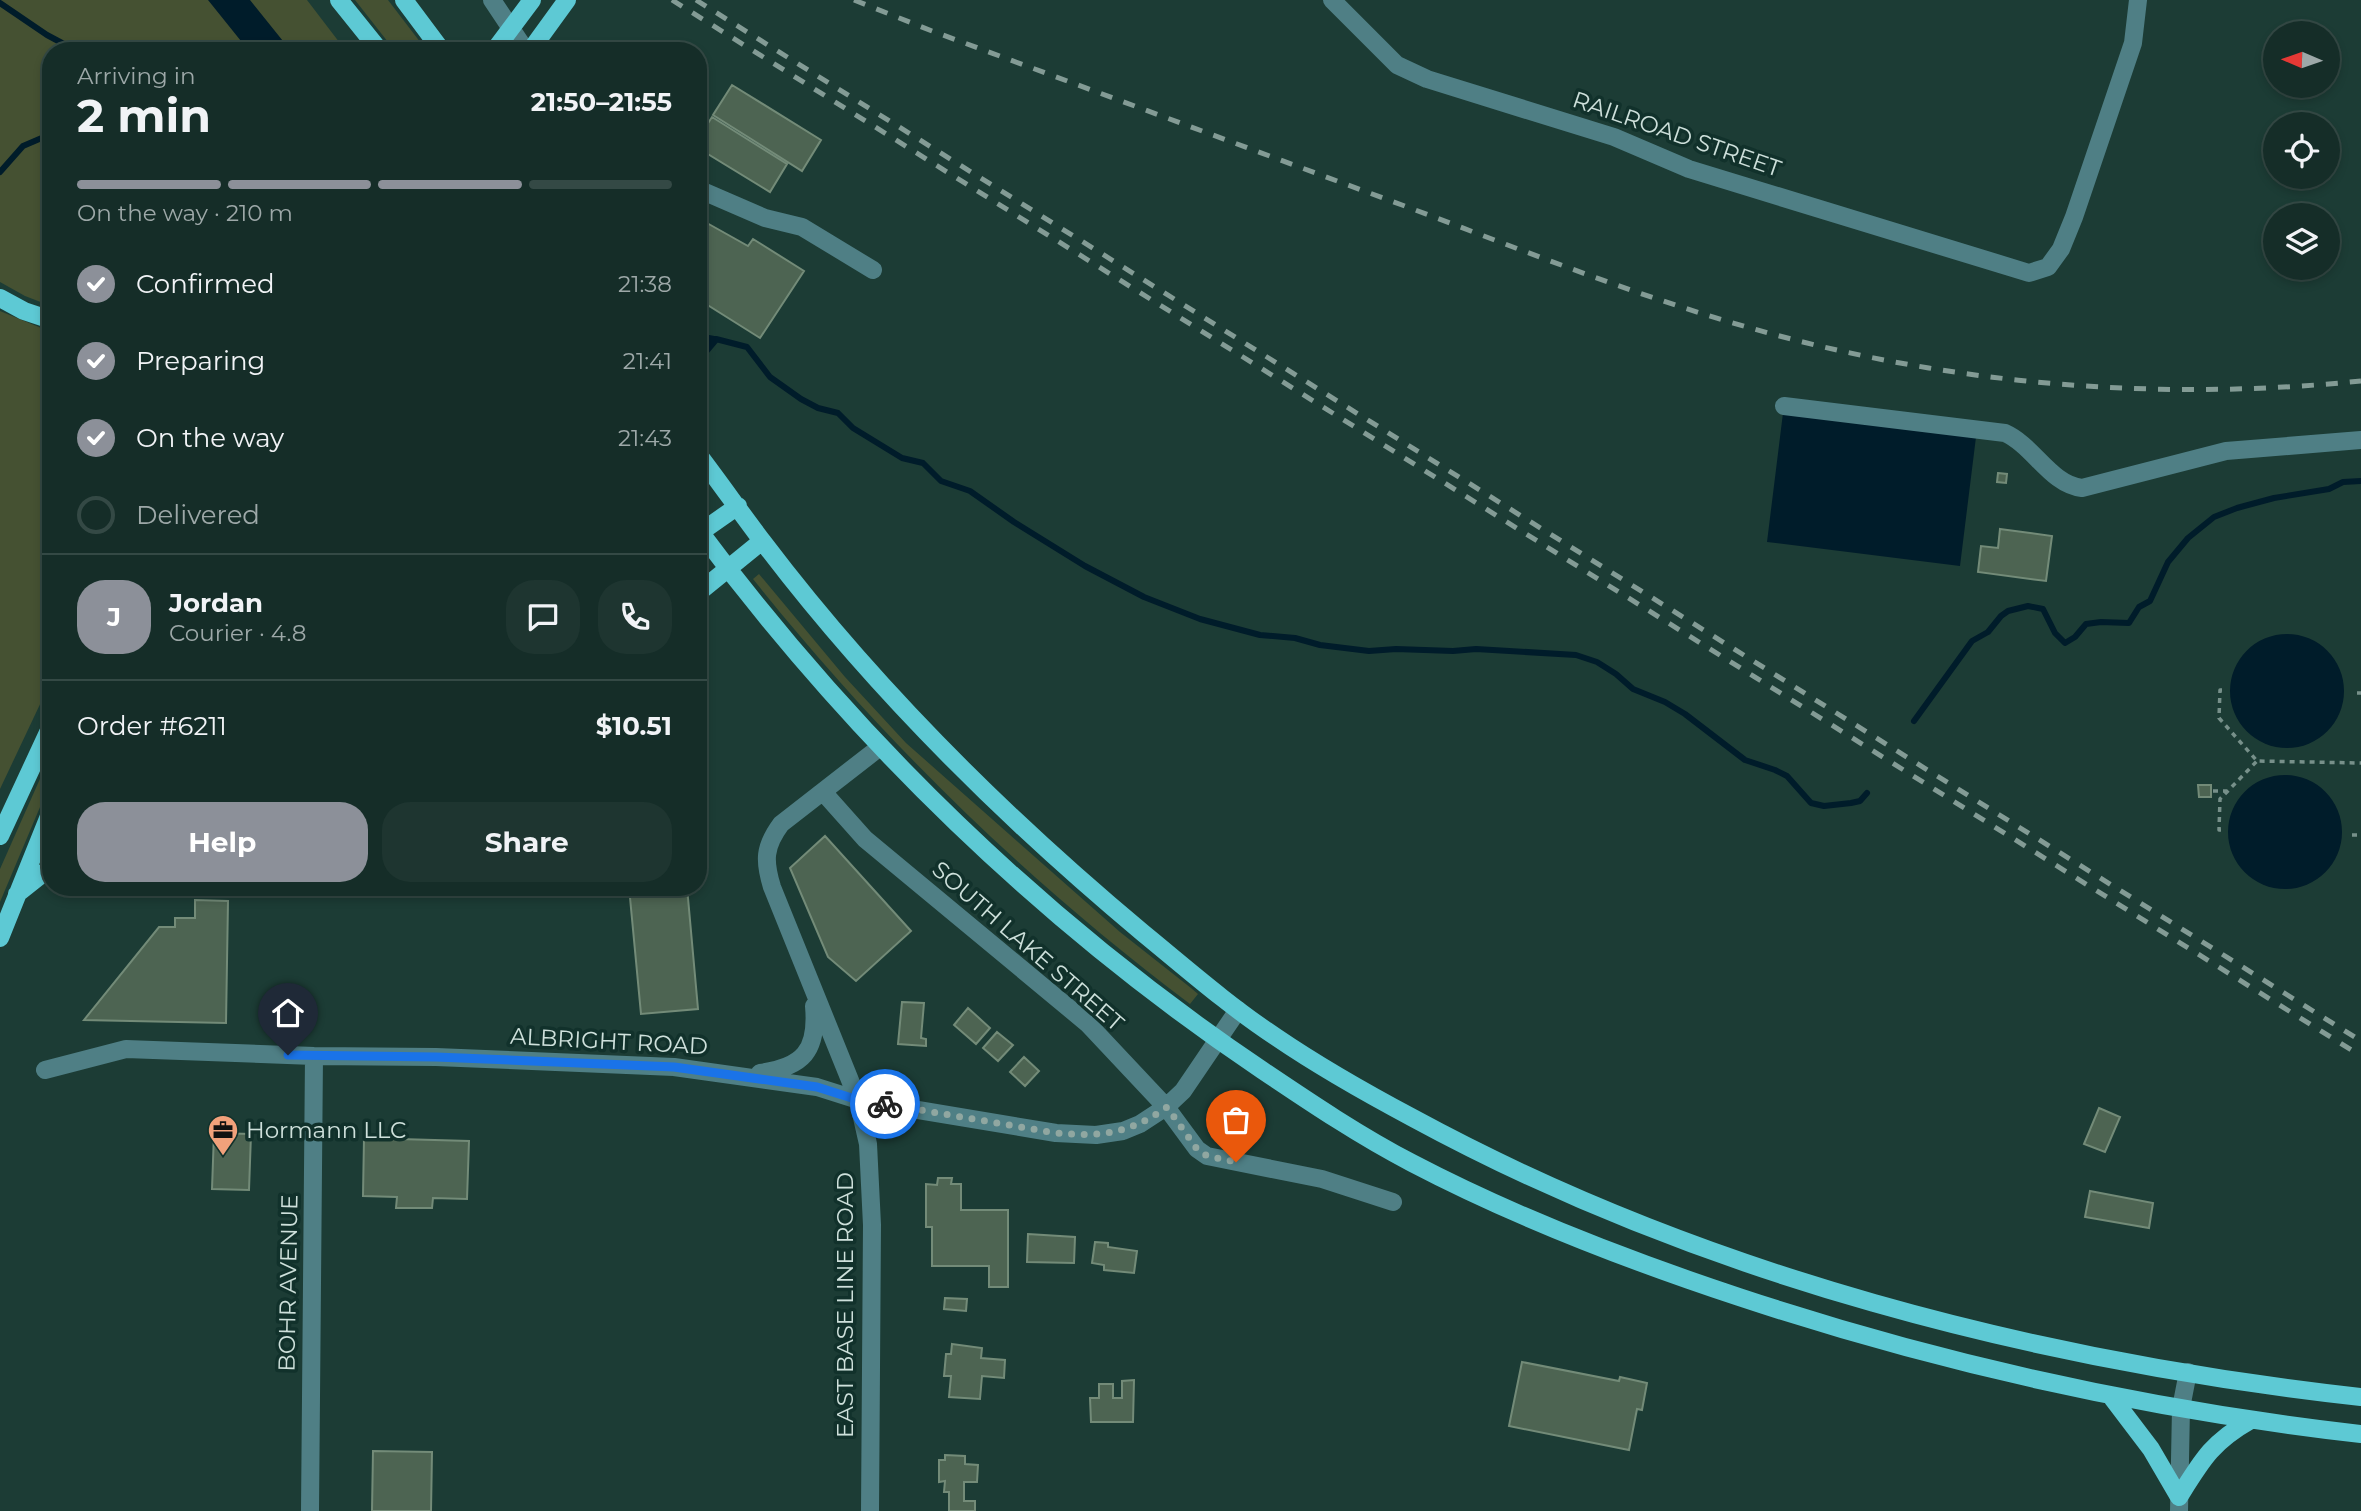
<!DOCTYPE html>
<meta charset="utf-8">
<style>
body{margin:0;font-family:Montserrat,sans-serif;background:#1e3530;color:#f1f3f6;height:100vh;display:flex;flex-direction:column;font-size:26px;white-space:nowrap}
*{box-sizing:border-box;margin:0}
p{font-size:23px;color:#9da8a8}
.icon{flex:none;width:38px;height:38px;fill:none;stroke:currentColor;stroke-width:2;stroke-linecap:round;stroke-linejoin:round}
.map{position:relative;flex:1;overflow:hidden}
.details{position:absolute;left:42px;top:42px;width:665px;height:854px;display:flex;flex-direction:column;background:#152d28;border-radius:28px;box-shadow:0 4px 10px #0003,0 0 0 2px #344945}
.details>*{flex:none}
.needle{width:46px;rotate:272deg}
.controls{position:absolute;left:2263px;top:21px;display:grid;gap:14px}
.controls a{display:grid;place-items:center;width:77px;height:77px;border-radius:50%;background:#152d28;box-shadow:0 4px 10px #0003,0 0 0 2px #344945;font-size:35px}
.pin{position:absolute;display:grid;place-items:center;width:60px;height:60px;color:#fff;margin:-72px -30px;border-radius:50% 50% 50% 0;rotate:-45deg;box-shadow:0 0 7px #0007}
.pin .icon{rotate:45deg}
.courier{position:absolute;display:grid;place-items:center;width:70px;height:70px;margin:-35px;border:5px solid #1a73e8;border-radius:50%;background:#fff;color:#222;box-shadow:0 2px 9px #0007}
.head em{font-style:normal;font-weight:700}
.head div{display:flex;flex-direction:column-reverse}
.head{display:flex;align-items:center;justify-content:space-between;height:119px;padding:0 35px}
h1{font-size:46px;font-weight:700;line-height:52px}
.bar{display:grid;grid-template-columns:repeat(4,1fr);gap:10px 7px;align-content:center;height:84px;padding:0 35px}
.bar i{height:9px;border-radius:5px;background:#344945}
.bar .current{background:#8c9099}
.bar p{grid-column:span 4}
.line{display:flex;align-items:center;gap:18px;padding:0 35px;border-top:2px solid #344945}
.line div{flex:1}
.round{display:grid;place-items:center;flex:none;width:74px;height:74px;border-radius:28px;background:#1e3530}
ol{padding:0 35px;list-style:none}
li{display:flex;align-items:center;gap:21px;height:77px}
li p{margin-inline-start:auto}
li .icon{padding:7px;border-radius:50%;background:#8c9099;color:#fff;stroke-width:4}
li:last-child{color:#9da8a8}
li i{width:38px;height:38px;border:4px solid #344945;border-radius:50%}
.primary-button{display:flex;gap:14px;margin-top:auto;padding:14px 35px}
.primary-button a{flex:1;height:80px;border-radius:28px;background:#8c9099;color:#fff;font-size:28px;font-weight:700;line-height:80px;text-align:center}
.primary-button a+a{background:#1e3530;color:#f1f3f6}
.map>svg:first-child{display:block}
.green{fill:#455132}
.water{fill:#001c2a}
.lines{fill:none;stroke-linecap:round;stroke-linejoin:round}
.stream{stroke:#001c2a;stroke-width:6}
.building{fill:#4d6452;stroke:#738b78;stroke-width:2}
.path{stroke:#77908a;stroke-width:3.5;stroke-dasharray:5 5;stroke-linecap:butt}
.minor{stroke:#4f7f85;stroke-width:18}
.major{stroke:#5dc9d4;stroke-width:18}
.rail{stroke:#839b95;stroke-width:5;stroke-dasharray:12 12;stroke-linecap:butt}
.major-bridge{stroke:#5dc9d4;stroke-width:18}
.done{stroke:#90a7a1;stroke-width:7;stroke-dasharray:0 12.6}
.route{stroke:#1a73e8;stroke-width:9}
.labels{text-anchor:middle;stroke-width:7;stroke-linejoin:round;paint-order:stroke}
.street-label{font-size:23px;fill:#cee0db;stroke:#11312b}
.poi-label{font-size:23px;fill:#cee0db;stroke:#11312b;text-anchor:start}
</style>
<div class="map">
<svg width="2361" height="1511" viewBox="0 0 2361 1511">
<rect width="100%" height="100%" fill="#1c3c35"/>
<path class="green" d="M0,0H307L346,51H51V306L25,296L0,282Z
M355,0H388L427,51H395Z
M0,311L51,332V681L0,789Z
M759,574L845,677L906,743L1120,932L1191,988L1198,994L1190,1004C1025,880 882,740 753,579Z
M51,754V781L0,902V869Z"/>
<path class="water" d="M208,0H250L291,51H249Z
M1783,413L1976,437L1960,566L1767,542Z
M2230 691a57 57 0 1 1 114 0a57 57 0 1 1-114 0Z
M2228 832a57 57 0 1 1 114 0a57 57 0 1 1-114 0Z"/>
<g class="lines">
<path class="stream" d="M0,3L47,35L77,51
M0,172L23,146L51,134
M698,336L714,339
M698,344L716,339L747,347L770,377L801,399L818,408L838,413L853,428L902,458L923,463L941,481L970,491L1014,522L1085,566L1144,597L1200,619L1260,635L1295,638L1320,645L1369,651L1396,649L1453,651L1476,649L1576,655L1597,662L1616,674L1633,689L1665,702L1685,714L1745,760L1775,770L1787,776L1811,803L1824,806L1851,803L1860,801L1867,793
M698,351L709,344
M698,361L715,341
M1914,721L1972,641L1988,632L2001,616L2008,611L2028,606L2043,609L2055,633L2065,643L2075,637L2086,624L2101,622L2129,623L2139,607L2150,601L2168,562L2188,538L2214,517L2237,508L2274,498L2329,489L2343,482L2361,481"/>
</g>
<path class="building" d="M732,85L821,140L802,171L713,115Z
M712,117L787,164L770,192L698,148V139Z
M698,218L748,246L753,239L804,271L760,338L698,299Z
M1998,473L2007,474L2006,483L1997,482Z
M2000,529L2052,536L2046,581L1978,572L1981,546L1998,548Z
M2198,785H2211V797H2199Z
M825,836L911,931L856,981L828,957L790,868Z
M629,887H687L698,1009L641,1014Z
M195,900L228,901L226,1023L84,1020L159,927H175V918H195Z
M902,1002L924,1003L921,1038L926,1039V1046L898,1044Z
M968,1008L990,1028L976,1044L954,1025Z
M997,1032L1013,1045L998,1061L983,1048Z
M1024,1057L1039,1071L1025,1086L1010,1072Z
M2099,1108L2120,1117L2105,1152L2084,1144Z
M214,1133L251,1134L249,1190L212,1189Z
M364,1138L469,1141L467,1199L433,1198L432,1208H396L397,1197L363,1196Z
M938,1178H952L951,1184H961V1210H1008V1287H989V1266H932V1227H926V1184L937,1185Z
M2090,1191L2153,1203L2149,1228L2085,1217Z
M1028,1234L1075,1237L1074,1263L1027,1262Z
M1095,1242L1108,1243V1247L1137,1251L1134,1273L1104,1270V1265L1092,1263Z
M945,1298L967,1299L966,1311L944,1309Z
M952,1344L982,1348L981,1358L1005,1360L1004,1378L982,1376L980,1399L949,1397L951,1376H944L946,1354H951Z
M1522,1362L1619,1381L1620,1377L1647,1383L1642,1410L1637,1409L1629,1450L1509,1426Z
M1134,1380L1133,1422H1091L1090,1398H1099V1384H1113V1398H1122V1381Z
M373,1451L432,1452L431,1511H372Z
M945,1455L965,1456V1464L978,1465L977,1482H964V1501H975V1511H949V1492H944L945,1481L939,1482V1460H945Z"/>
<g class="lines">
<path class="path" d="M2222,690H2220L2219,718L2257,761L2361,763
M2357,693H2361
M2213,791H2227
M2221,830H2219L2220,799L2257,761
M2352,835H2361"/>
<path class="minor" d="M492,0L526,51
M1332,0L1397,65L1427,79L1614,137L1689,169L2029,273L2048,267L2061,249L2074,217L2133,43L2138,0
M698,189L765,218L802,227L873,270
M1784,406L2005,433C2034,446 2050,484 2082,488L2226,451L2361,440
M824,793L865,839L1088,1024L1166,1107L1197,1149L1207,1156L1322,1179L1393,1202
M45,1070L126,1049L314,1056L436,1057L674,1067L817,1087L858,1100L1056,1133L1096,1135L1123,1131L1140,1124L1166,1107L1183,1091L1238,1010
M760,1073C803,1067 818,1051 814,1006
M310,1511L314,1056
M870,1511L872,1225L868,1144L858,1100L772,887C764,861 764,847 781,824L880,747
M2179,1511L2181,1408L2188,1372"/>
<path class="major" d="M339,0L380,51
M404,0L442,51
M530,51L567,0
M0,298L24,311L51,320
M698,454C720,483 741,513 763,542C872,686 1004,817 1143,933C1187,969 1229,1006 1276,1037C1320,1067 1366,1093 1413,1118C1702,1275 2036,1361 2361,1397
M698,529C854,739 1045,924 1262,1070C1311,1103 1360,1136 1412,1163C1517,1218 1627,1260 1739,1297C1941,1364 2150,1410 2361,1434
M698,534L738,506
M698,593L762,541
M0,836L51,726
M17,894L51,867
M0,938L51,811
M2110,1395L2151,1449L2179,1497C2202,1460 2212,1442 2251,1420"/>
<path class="rail" d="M672,0L2361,1056
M696,0L2361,1041
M854,0L932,31C1089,89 1245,147 1402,205C1525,251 1648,301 1776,335C1966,386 2165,401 2361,381"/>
<path class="major-bridge" d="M494,51L532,0"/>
</g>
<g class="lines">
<path class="done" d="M885,1104L1056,1133C1101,1137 1129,1134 1167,1107L1197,1149L1207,1156L1236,1162"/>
<path class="route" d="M288,1055L436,1057L674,1067L817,1087L858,1100L885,1104"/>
</g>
<defs>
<g id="office-pin" transform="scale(1.575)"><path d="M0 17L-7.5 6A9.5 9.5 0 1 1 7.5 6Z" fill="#f1a17b" stroke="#11312b"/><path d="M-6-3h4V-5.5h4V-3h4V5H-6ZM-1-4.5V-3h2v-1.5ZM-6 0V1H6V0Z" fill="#111"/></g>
</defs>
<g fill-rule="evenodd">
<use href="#office-pin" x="223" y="1130"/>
</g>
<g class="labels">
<g class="street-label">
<text transform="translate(1677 134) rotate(19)" y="8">RAILROAD STREET</text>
<text transform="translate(1028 946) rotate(41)" y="8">SOUTH LAKE STREET</text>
<text transform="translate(609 1041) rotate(3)" y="8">ALBRIGHT ROAD</text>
<text transform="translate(288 1283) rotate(-89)" y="8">BOHR AVENUE</text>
<text transform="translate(845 1305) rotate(-90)" y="8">EAST BASE LINE ROAD</text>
</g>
<g class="poi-label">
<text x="246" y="1138">Hormann LLC</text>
</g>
</g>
</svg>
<div class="controls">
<a><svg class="needle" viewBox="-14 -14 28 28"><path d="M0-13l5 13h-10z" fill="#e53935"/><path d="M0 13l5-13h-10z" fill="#9da8a8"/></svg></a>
<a><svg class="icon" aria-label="locate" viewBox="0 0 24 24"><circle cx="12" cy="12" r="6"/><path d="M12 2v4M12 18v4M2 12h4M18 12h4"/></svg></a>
<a><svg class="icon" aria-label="layers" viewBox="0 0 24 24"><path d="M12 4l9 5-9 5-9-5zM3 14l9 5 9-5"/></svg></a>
</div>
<div class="pin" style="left:1236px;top:1162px;background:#ea580c"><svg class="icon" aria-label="bag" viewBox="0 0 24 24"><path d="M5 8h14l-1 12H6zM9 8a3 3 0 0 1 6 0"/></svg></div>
<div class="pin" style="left:288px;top:1055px;background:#1f2937"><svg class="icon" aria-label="home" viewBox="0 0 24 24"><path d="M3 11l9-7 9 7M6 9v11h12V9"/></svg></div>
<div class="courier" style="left:885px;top:1104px"><svg class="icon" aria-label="bike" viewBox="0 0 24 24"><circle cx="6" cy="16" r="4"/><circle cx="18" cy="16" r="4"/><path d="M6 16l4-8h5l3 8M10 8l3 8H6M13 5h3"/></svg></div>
<section class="details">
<div class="head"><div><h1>2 min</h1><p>Arriving in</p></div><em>21:50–21:55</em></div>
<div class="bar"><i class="current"></i><i class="current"></i><i class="current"></i><i></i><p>On the way · 210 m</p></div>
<ol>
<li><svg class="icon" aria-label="check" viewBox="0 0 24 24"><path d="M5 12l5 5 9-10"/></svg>Confirmed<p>21:38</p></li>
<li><svg class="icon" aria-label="check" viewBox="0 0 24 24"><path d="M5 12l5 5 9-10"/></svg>Preparing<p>21:41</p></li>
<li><svg class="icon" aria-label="check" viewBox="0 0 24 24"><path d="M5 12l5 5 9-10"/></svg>On the way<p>21:43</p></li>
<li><i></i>Delivered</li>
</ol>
<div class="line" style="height:126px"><b class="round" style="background:#8c9099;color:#fff">J</b><div><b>Jordan</b><p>Courier · 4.8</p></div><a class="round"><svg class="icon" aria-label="chat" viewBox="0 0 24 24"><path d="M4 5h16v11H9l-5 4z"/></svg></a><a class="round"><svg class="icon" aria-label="phone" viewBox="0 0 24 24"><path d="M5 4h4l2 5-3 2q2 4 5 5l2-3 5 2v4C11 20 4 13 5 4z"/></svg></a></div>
<div class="line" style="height:91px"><div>Order #6211</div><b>$10.51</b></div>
<div class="primary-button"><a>Help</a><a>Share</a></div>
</section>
</div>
